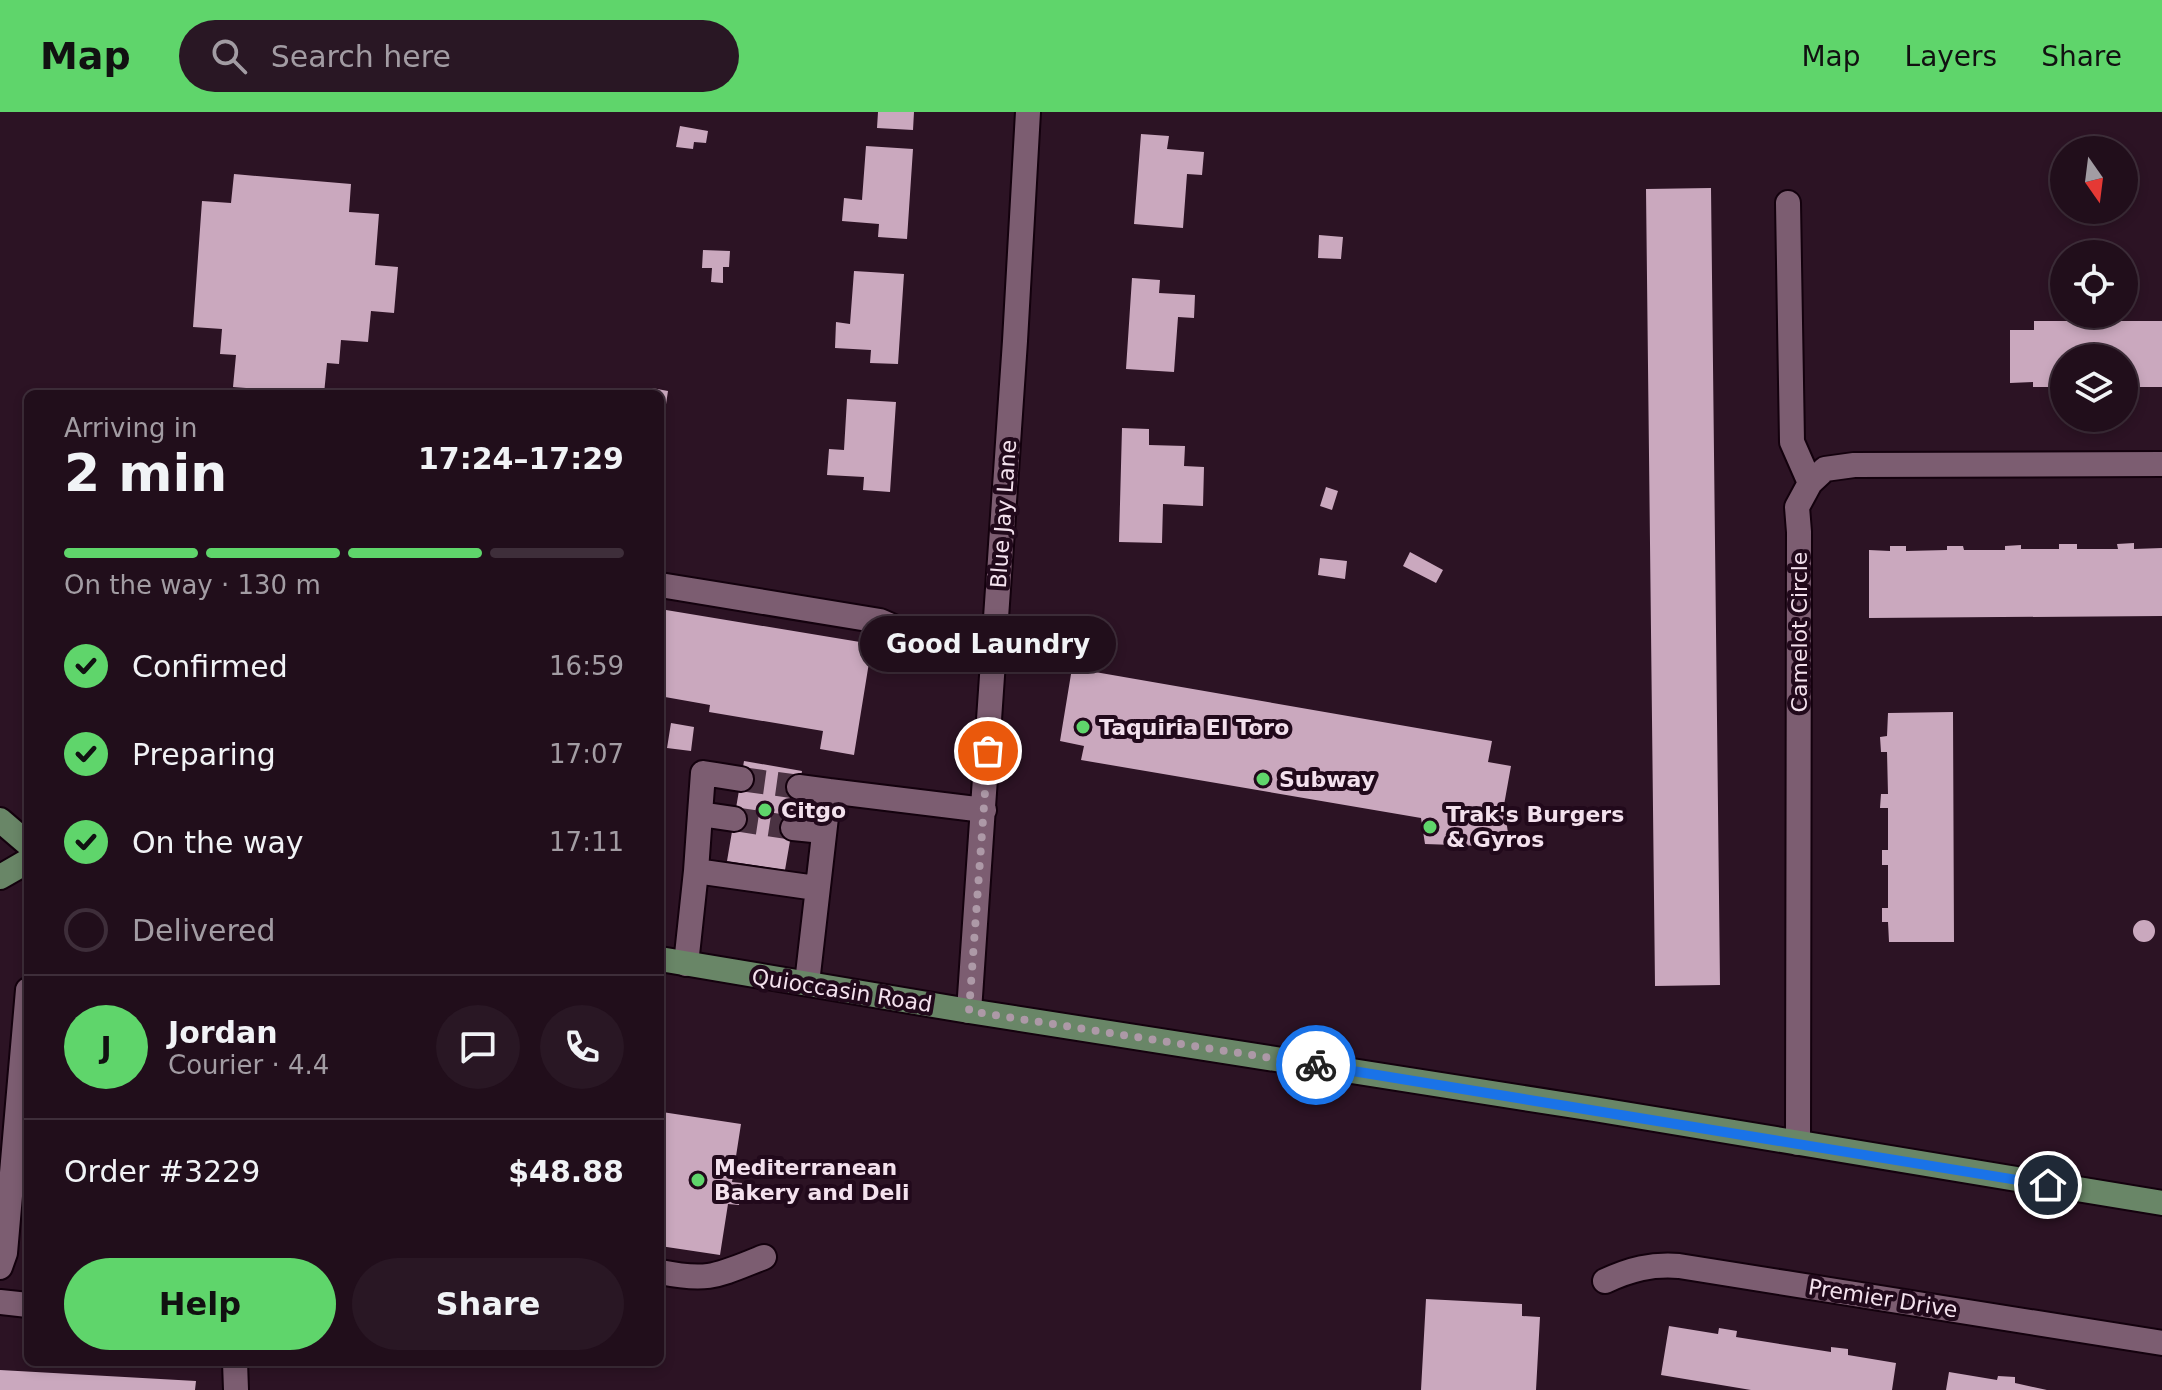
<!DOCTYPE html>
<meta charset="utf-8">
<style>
body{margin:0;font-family:"DejaVu Sans",sans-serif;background:#291724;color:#f1f3f6;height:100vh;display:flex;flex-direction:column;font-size:30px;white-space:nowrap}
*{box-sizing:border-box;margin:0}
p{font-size:26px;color:#a29ca3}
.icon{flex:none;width:44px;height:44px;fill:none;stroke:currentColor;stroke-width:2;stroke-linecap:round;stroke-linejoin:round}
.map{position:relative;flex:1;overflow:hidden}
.sheet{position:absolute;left:24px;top:278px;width:640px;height:976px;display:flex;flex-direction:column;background:#210e1b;border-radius:12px;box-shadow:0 4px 12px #0003,0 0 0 2px #3e2e3a}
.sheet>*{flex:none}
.needle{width:52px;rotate:166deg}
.buttons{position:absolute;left:2050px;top:24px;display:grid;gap:16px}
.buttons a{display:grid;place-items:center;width:88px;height:88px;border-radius:50%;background:#210e1b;box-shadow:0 4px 12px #0003,0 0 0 2px #3e2e3a;font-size:40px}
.pin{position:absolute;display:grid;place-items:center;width:68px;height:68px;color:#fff;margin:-34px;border:4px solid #fff;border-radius:50%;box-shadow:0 2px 8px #0007}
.courier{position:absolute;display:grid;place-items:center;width:80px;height:80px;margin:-40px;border:6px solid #1a73e8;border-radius:50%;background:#fff;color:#222;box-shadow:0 2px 10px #0007}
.bubble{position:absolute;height:56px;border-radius:28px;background:#210e1b;box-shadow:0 4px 12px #0003,0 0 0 2px #3e2e3a;font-size:26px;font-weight:700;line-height:56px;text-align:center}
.head em{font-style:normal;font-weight:700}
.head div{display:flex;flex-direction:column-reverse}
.head{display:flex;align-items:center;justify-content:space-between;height:136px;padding:0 40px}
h1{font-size:52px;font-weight:700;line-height:60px}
.bar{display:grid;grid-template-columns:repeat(4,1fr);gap:12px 8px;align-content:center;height:96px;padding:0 40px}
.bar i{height:10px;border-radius:6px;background:#3e2e3a}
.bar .on{background:#5fd56b}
.bar p{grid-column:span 4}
.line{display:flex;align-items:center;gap:20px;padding:0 40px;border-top:2px solid #3e2e3a}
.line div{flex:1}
.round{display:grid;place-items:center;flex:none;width:84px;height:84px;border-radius:42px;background:#291724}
ol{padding:0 40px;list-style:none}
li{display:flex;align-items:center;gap:24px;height:88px}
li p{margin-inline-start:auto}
li .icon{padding:8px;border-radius:50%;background:#5fd56b;color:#111;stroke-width:4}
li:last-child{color:#a29ca3}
li i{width:44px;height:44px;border:4px solid #3e2e3a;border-radius:50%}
.cta{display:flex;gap:16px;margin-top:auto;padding:16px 40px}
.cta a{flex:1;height:92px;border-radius:48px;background:#5fd56b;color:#111;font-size:32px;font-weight:700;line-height:92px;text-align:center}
.cta a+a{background:#291724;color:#f1f3f6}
header{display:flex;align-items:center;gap:48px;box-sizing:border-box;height:112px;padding:0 40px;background:#5fd56b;color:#111}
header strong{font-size:38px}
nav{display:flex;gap:44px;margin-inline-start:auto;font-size:28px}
.search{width:560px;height:72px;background:#291724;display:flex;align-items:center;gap:20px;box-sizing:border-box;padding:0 28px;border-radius:44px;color:#a29ca3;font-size:30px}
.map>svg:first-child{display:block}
.building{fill:#caa8be}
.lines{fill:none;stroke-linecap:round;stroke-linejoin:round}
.minor-tunnel{stroke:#4a3242;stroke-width:24;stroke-dasharray:24 12;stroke-linecap:butt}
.minor-casing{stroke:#13010d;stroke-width:28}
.major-casing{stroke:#13010d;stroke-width:28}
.minor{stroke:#7c5d71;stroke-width:24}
.major{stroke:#698667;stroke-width:24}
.done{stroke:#ad99a7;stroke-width:8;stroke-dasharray:0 14.4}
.route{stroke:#1a73e8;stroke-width:10}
.poi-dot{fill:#5fd56b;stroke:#21091b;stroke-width:3}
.labels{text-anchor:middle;stroke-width:8;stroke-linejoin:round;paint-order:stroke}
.street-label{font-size:22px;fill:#f3e1ed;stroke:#21091b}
.poi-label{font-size:22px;font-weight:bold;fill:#f3e1ed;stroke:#21091b;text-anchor:start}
</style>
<header>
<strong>Map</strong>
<div class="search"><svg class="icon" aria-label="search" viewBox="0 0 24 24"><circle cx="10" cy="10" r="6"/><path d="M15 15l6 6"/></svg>Search here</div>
<nav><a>Map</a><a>Layers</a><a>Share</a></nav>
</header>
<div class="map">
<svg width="2162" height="1278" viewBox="0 0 2162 1278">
<rect width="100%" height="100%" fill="#2c1324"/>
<path class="building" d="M878,0H914L913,18L877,16Z
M680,14L708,19L706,31L694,30L693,37L676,35Z
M1141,22L1169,24L1167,37L1204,40L1202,63L1187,62L1183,116L1134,112Z
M866,34L913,37L907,127L878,125L879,112L842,109L844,86L862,88Z
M234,62L351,72L349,100L379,102L375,153L398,155L394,201L371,199L368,230L341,228L339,252L327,251L324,282L233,275L236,243L220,242L222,217L193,215L202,89L231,91Z
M1711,76L1720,873L1655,874L1646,77Z
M1319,123L1343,125L1341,147L1318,146Z
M703,138L730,139L729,155H723V171L711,170L712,156H702Z
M854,159L904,162L898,252L870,251L871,238L835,236L836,210L850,212Z
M1132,166L1160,168L1159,181L1195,183L1194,206L1178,205L1174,260L1126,257Z
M2034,209H2162V275H2124V246H2064V275H2033V270L2010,271V218H2034Z
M652,276L668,279L665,299L660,298V282H651Z
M847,287L896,290L890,380L863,378L864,365L827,363L829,337L844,338Z
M1122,316L1149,317V333L1185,334L1184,354L1204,355L1203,394L1163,392L1162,431L1119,430Z
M1326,375L1338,379L1332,398L1320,394Z
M2134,431V437L2162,436V504L1869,506V438L1890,439V434H1906V439L1947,438V434H1963L1964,438H2005V434L2021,433V437H2059V432H2077V437H2118L2117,432Z
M1410,440L1443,458L1436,471L1403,454Z
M1320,446L1347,449L1345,467L1318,463Z
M660,497L872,532L854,643L820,637L823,619L709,600L710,593L665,585L660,603Z
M1072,556L1492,629L1488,650L1511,654L1504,693L1510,735L1425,732L1421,706L1081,648L1084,634L1060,629Z
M1953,600L1954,830H1889L1888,810H1882V796H1888V753H1882V738H1888V696H1880L1881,682H1888L1887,640H1881L1880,625L1887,624L1888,601Z
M671,611L694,615L691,639L667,636Z
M744,649L802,659L785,758L727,749Z
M2133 819a11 11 0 1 1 22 0a11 11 0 1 1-22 0Z
M662,1000L741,1012L732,1070L742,1071L739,1093L728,1092L720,1143L660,1134Z
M1426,1187L1522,1192V1204L1540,1205L1536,1278H1421Z
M1669,1214L1718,1222L1719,1216L1737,1219L1736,1225L1831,1240V1235L1848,1237V1243L1896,1251L1892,1278H1751L1661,1263Z
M0,1258L196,1269L195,1278H0Z
M1949,1260L1997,1268L1998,1264L2015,1265V1271L2047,1278H1946Z"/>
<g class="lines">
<path class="minor-tunnel" d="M741,667L799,675
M734,707L793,716"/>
<g class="minor-casing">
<path id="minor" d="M1788,91L1792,330L1810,371
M660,473L880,509L949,539L992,551
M799,675L829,679
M700,702L703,661L741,667
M793,716L823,719
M696,759L700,702L734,707
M686,852L696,759L816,776
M807,871L829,679L984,698
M969,899L1015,229L1028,0
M1798,1031L1799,420L1797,395L1810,371L1825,357L1854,353L2162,352
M0,1155L5,1141L28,878
M660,1160C710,1170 718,1163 764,1145
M1605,1169C1631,1157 1651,1152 1679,1154L2162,1231
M0,1190L28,1193
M235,1250L236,1278"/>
</g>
<g class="major-casing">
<path id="major" d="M0,708L28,732
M0,765L28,749
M660,847L969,899L1594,997L2162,1091"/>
</g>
<use href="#minor" class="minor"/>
<use href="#major" class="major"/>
</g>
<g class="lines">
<path class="done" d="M988,639L969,899L1316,953"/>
<path class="route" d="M1316,953L2048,1073"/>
</g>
<g class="poi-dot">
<circle cx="1083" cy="615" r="8"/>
<circle cx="1263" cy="667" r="8"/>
<circle cx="765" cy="698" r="8"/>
<circle cx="1430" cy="715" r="8"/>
<circle cx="698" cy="1068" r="8"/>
</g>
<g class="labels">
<g class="street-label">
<text transform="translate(1003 402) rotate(-86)" y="8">Blue Jay Lane</text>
<text transform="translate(1799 520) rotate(-90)" y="8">Camelot Circle</text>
<text transform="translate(842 878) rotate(9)" y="8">Quioccasin Road</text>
<text transform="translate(1883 1186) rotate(9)" y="8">Premier Drive</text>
</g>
<g class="poi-label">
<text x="1099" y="623">Taquiria El Toro</text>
<text x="1279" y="675">Subway</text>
<text x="781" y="706">Citgo</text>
<text x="1446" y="710">Trak's Burgers<tspan x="1446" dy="25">&amp; Gyros</tspan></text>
<text x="714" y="1063">Mediterranean<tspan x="714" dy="25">Bakery and Deli</tspan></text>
</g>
</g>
</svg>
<div class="buttons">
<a><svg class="needle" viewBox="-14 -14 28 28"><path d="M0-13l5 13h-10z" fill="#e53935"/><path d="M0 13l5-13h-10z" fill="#a29ca3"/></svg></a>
<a><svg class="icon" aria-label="locate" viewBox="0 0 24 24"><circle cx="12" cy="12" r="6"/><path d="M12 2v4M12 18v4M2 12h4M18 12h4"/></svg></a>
<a><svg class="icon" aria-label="layers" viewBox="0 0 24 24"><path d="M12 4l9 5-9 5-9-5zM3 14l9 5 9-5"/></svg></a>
</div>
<div class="pin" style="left:988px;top:639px;background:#ea580c"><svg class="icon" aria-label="bag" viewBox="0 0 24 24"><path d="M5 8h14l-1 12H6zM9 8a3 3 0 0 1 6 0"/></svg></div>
<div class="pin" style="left:2048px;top:1073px;background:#1f2937"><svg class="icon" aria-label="home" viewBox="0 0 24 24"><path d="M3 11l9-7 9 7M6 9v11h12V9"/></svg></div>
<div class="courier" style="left:1316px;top:953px"><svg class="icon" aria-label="bike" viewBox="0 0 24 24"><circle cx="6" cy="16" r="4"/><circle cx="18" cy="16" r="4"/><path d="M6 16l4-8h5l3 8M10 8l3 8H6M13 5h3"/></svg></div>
<div class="bubble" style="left:860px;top:504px;width:256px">Good Laundry</div>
<section class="sheet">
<div class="head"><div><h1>2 min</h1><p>Arriving in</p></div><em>17:24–17:29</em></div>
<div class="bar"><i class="on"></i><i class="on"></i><i class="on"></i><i></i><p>On the way · 130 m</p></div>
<ol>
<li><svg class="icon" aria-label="check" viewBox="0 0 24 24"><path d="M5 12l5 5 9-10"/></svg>Confirmed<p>16:59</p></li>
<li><svg class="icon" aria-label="check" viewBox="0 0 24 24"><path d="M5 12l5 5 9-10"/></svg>Preparing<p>17:07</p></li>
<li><svg class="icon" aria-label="check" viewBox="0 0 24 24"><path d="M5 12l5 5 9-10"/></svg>On the way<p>17:11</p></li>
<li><i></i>Delivered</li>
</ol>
<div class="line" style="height:144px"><b class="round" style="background:#5fd56b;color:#111">J</b><div><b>Jordan</b><p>Courier · 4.4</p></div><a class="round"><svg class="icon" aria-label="chat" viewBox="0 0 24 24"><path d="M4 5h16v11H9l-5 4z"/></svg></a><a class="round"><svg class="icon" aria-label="phone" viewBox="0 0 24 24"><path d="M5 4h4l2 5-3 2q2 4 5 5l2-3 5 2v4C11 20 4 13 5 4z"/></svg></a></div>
<div class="line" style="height:104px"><div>Order #3229</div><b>$48.88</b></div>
<div class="cta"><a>Help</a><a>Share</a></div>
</section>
</div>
